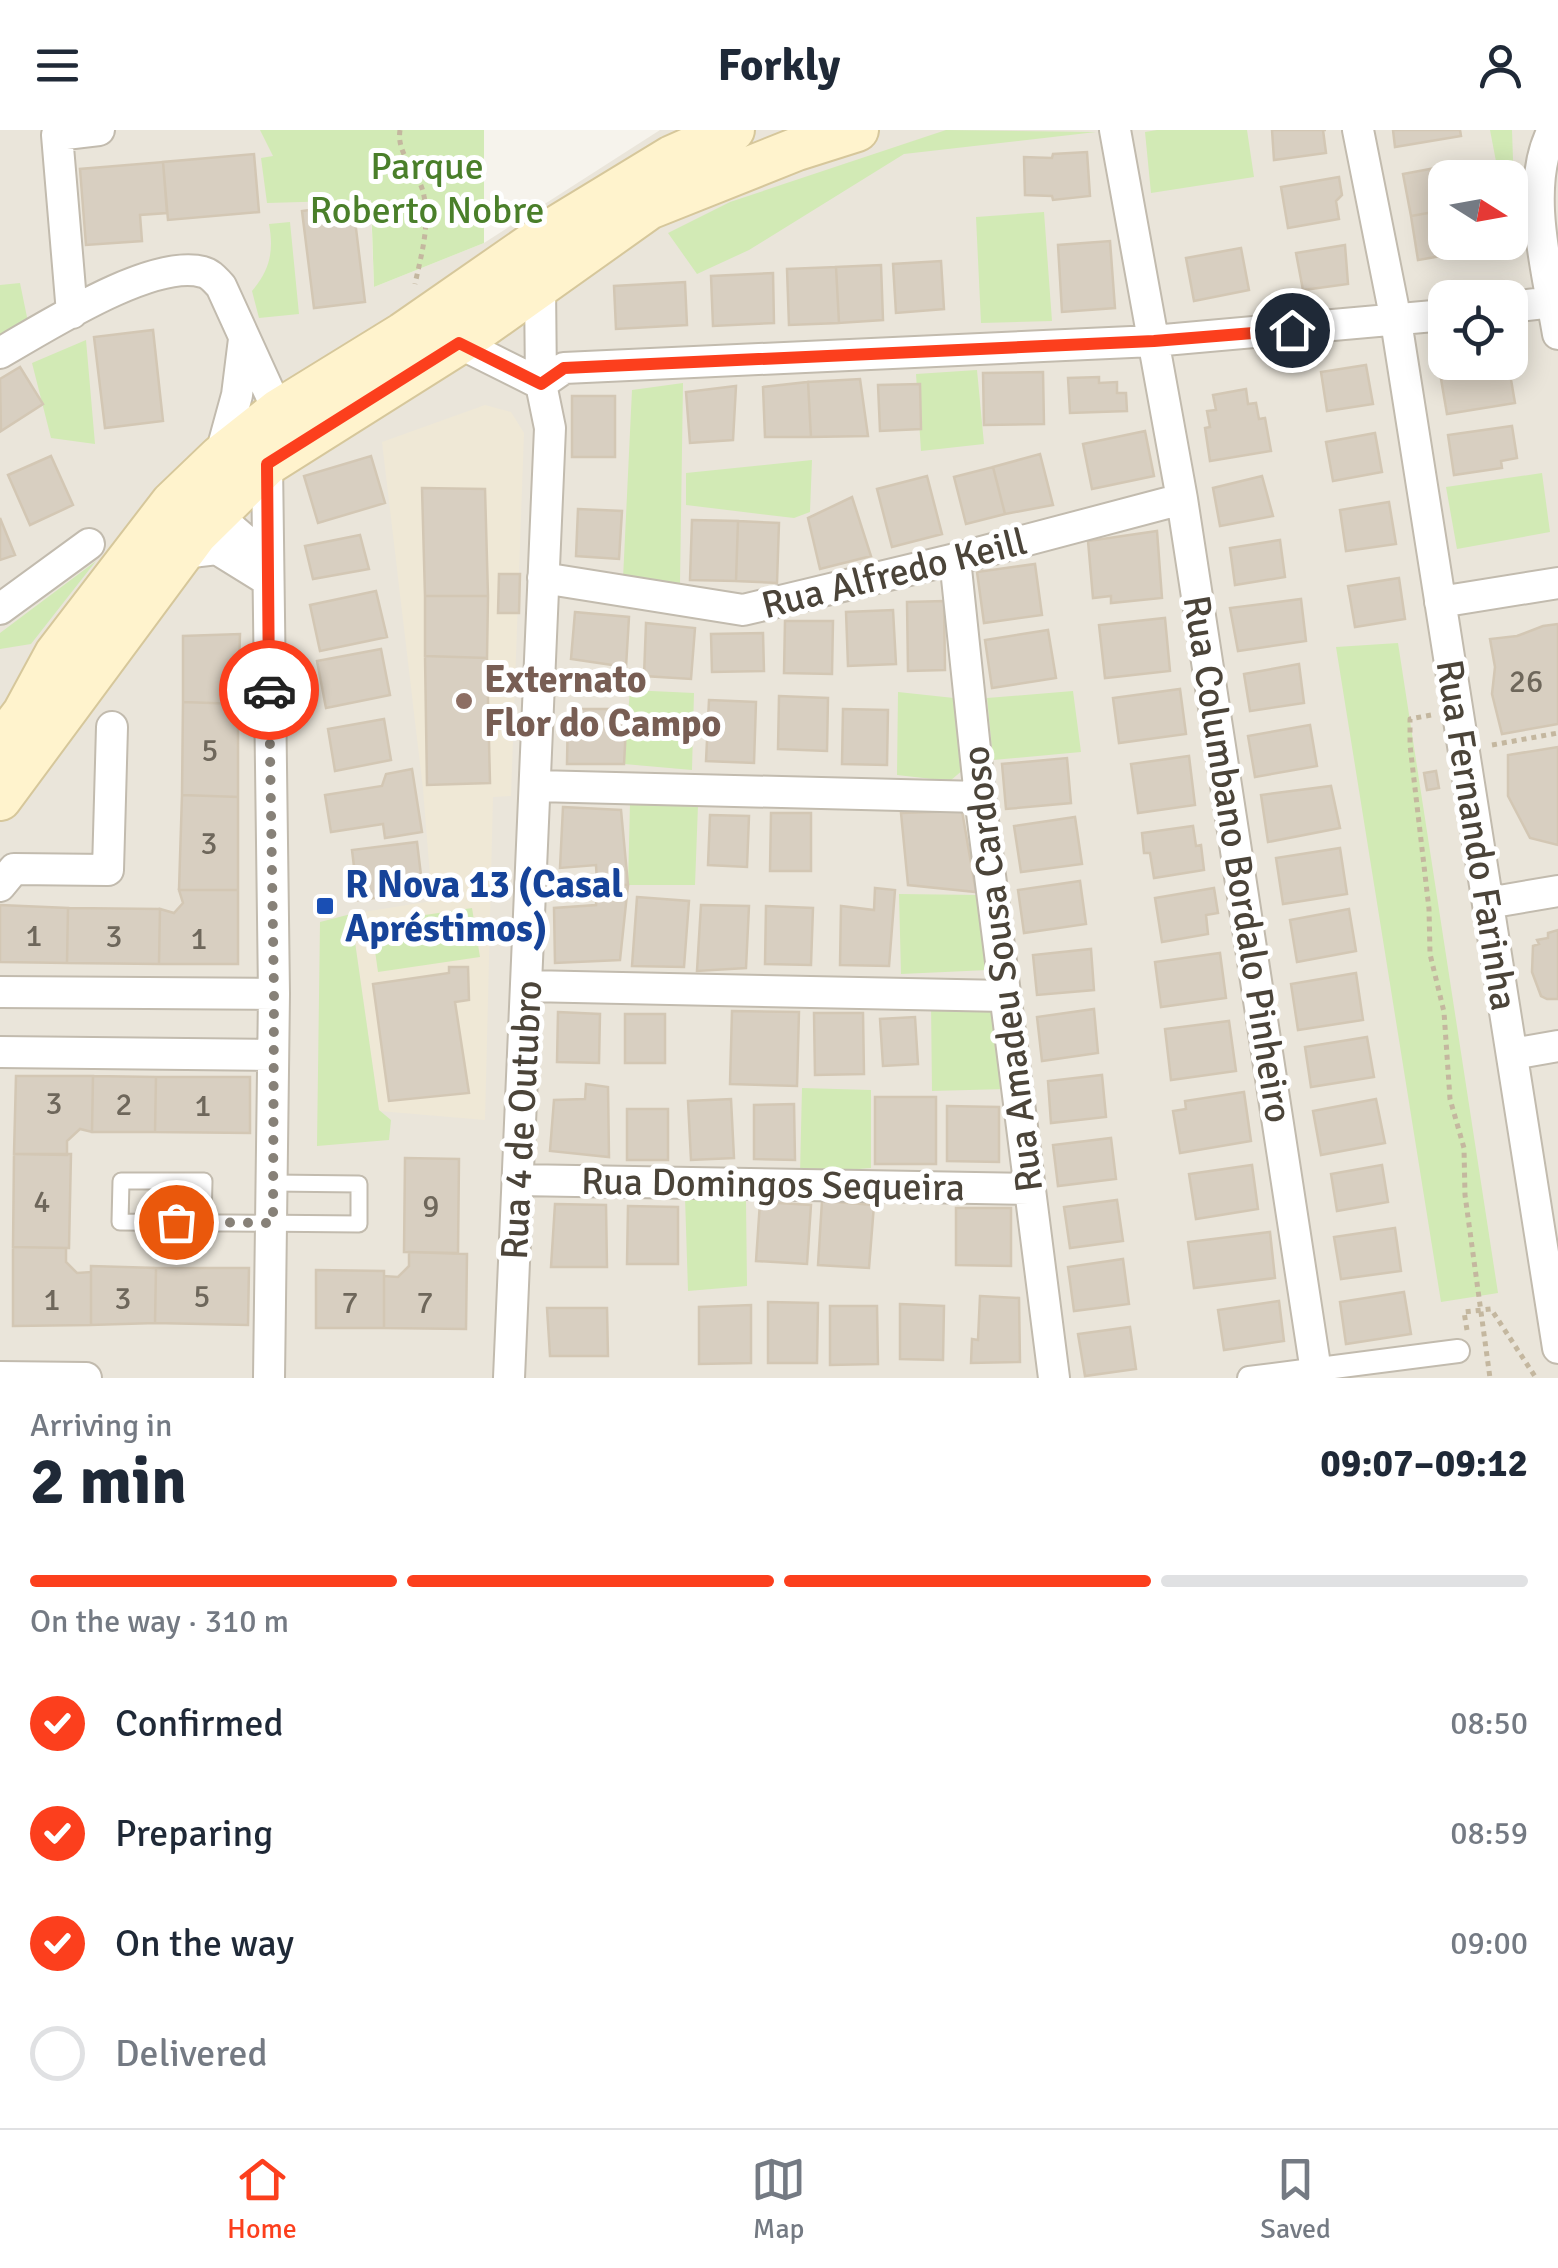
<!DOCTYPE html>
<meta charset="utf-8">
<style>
body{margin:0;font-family:Signika,sans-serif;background:#f6f6f7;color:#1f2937;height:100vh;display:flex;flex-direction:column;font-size:38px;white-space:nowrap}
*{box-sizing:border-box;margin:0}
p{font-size:32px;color:#747a83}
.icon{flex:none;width:55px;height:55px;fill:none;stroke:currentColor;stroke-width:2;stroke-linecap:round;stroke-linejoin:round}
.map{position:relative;height:1248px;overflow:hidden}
.side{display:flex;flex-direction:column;background:#fff;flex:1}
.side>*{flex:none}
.needle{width:65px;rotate:101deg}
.tools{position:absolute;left:1428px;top:30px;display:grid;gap:20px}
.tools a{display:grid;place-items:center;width:100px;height:100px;border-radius:20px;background:#fff;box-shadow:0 5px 25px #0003;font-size:50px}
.pin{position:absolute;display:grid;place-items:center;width:85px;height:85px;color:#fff;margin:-42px;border:5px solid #fff;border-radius:50%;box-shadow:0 2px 10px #0007}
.courier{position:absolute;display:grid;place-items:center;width:100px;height:100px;margin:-50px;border:8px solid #fc3f1d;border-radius:50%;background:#fff;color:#222;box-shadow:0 2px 12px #0007}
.overview em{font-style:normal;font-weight:700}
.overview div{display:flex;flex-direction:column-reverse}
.overview{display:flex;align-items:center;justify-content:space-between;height:170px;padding:0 30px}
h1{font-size:65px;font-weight:700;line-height:75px}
.bar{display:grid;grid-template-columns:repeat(4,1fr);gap:15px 10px;align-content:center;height:120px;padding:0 30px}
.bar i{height:12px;border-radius:8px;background:#e0e1e3}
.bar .active{background:#fc3f1d}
.bar p{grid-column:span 4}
ol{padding:0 30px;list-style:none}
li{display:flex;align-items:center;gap:30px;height:110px}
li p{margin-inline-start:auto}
li .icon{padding:10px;border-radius:50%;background:#fc3f1d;color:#fff;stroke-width:4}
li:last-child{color:#747a83}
li i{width:55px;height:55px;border:5px solid #e0e1e3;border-radius:50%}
header{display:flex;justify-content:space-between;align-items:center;height:130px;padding:0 30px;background:#fff;font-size:45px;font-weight:700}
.tab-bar{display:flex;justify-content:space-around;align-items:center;height:140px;border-top:2px solid #e0e1e3;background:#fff;font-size:28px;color:#747a83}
.tab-bar a{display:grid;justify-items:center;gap:5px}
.tab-bar .active{color:#fc3f1d}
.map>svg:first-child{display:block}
.residential{fill:#eae5da;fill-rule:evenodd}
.education{fill:#efe8d6}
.green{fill:#d2eab5}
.building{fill:#d8cfc1;stroke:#d3c7b4;stroke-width:2.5}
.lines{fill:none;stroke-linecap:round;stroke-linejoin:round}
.service-casing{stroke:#c2bbae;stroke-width:19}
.pedestrian-casing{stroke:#c2bbae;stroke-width:26}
.minor-casing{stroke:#c2bbae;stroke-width:34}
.secondary-casing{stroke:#d6c79b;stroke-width:46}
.path{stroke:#c4b79f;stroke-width:5;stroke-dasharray:5 5;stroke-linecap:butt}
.service{stroke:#fff;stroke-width:15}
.pedestrian{stroke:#fff;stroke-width:22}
.minor{stroke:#fff;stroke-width:30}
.secondary{stroke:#fff3cd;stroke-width:42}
.done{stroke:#878178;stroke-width:10;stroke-dasharray:0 18}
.route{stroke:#fc3f1d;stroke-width:12}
.education-dot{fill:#8d6e63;stroke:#fff;stroke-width:4}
.transit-dot{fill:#1a4fb4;stroke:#fff;stroke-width:4}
.labels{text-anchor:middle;stroke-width:10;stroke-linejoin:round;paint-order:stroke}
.number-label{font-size:32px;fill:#6e675b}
.park-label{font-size:38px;fill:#4a7f2a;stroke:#fff}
.street-label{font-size:38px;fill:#4b4439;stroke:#fff}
.education-label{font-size:38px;font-weight:bold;fill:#785e54;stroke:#fff;text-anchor:start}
.transit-label{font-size:38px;font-weight:bold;fill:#164399;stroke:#fff;text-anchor:start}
</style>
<header><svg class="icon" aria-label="menu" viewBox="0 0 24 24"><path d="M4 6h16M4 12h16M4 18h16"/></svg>Forkly<svg class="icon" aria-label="person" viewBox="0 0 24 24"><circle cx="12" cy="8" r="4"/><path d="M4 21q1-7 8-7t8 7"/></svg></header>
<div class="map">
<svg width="1558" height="1248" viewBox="0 0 1558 1248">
<rect width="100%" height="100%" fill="#f6f3ec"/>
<path class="residential" d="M0,0H368L374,157L484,113L660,0H1558V1248H0ZM1445,48H1510V112H1445ZM1445,168H1510V232H1445Z"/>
<path class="education" d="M485,275L511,282L524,303L511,666L493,667L485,990L379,981L351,784L432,771L423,659L382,312Z"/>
<path class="green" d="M260,0H484V113L374,157L371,70L267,73L261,28L273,26Z
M946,0L1096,2L904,24L749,120L697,144L668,103L730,72Z
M1157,0H1247L1254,47L1151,63L1145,2Z
M1490,0H1512L1514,60L1510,61V48L1499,47Z
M1044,82L1052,191L981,193L976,87Z
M290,92L299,184L259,188L252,161C270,140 274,121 269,94Z
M20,153L29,197L0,210V155Z
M86,210L95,314L51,308L32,233Z
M977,240L984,314L921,321L916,244Z
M683,253L680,453L623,449L632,260Z
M812,330L810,382L794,388L686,375V343Z
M1542,343L1550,402L1457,419L1446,357Z
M96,431L31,514L0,519V503Z
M1398,513L1498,1163L1441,1172L1336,517Z
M630,560L694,563L692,640L624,634Z
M1073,561L1081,622L993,630L987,568Z
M898,562L954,568L964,639L950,651L897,645Z
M630,673L698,675L695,755H628Z
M899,764L979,765L988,840L901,844Z
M472,778L480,827L378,842L371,793Z
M351,784L379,980L391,990L389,1010L317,1016L320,792Z
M931,874L999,879L1006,959L932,961Z
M802,958L871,960V1038L800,1044Z
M685,1067L746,1070L747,1156L688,1161Z"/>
<path class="building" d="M1272,0H1326H1323L1326,23L1274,30Z
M1393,0H1460L1461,6L1395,17Z
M1087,22L1090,66L1053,70L1052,66L1025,65L1024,27L1052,28L1053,24Z
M254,24L259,82L168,90L163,32Z
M163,32L167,83L140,85L142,111L86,115L80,39Z
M1462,33L1464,48H1445V80L1411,86L1403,44Z
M1339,47L1342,65L1336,71L1339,89L1288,98L1281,57Z
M353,74L365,172L314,178L302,81Z
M1445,80V112H1475L1476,120L1418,130L1411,86Z
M1110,111L1115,178L1062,182L1058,115Z
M1345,115L1348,154L1303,160L1296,123Z
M1241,118L1249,160L1194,171L1186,128Z
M941,131L944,179L896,183L893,134Z
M881,135L883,190L839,193L836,137Z
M836,137L839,193L789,195L787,139Z
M773,143L774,193L713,196L711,146Z
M685,152L687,195L616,199L614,156Z
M153,200L163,291L105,298L94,207Z
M1508,232L1515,273L1447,284L1440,243Z
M1366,235L1373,274L1327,281L1321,242Z
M20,237L43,274L1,301L0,249Z
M1043,242L1044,294L984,295L983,243Z
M1099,247V253L1117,252V263H1126L1127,281L1070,283L1068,248Z
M860,249L868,306L811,307L808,252Z
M808,252L811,307H765L763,257Z
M920,254L921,299L880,301L878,255Z
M736,256L733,310L690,313L686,262Z
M1246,259L1248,274L1256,273L1259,289L1265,288L1271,321L1210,331L1205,298L1210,297L1207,281L1216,280L1213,265Z
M572,266H615V327H572Z
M1512,296L1517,328L1501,331L1502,338L1454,345L1448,305Z
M1145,301L1154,346L1092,359L1083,314Z
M1375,303L1382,342L1333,351L1326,312Z
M1040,324L1053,375L1005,384L993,337Z
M51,326L73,375L30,395L8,345Z
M371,326L385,373L318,393L304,346Z
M993,337L1005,384L966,394L954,347Z
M927,346L942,404L892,417L877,359Z
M1262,346L1273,386L1220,396L1213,358Z
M422,358L485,359L488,466H425Z
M852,367L871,426L820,439L808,388Z
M1389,372L1396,414L1346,421L1340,380Z
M578,379L622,381L619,429L576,426Z
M0,388L15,425L0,430Z
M692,390L738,391L736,451L690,450Z
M738,391L779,393L777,453L736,451Z
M1157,401L1162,468L1111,473V466L1093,468L1088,411Z
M360,405L369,439L313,449L305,416Z
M1280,410L1285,447L1235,455L1230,418Z
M1035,434L1042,485L984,493L977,442Z
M499,444H520L519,483H498Z
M1399,448L1405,489L1355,497L1348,456Z
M376,461L387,507L320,521L310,475Z
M425,466H488L487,528L425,526Z
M1301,469L1306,511L1238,521L1230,478Z
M944,471L945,540L908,541L907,472Z
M893,480L896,534L848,536L846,482Z
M575,482L629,487L626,537L571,529Z
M1165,488L1170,541L1105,548L1099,495Z
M785,491H833L832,544L784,543Z
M646,493L695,498L691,549L644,546Z
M1558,494V594L1502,604L1492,564L1495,537L1490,509L1517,506L1543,496Z
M1048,500L1056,548L992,558L985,510Z
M763,503L764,541L712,542L711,504Z
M240,504L238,574L183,572V506Z
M381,519L390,565L326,578L317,531Z
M425,526L487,528L490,653L427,655Z
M1299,534L1304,573L1250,581L1244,544Z
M1180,559L1186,604L1119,613L1113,568Z
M779,566L828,568L827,621L778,619Z
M709,570L756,572L754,633L706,631Z
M183,572L238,574V667L182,665Z
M568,579H627L624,634H567Z
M843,579L888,580L887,635L842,634Z
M384,589L391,630L335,641L328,599Z
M1310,595L1317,636L1255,647L1248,606Z
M1558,617V715L1530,708L1508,666V625Z
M1189,626L1195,675L1138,683L1131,634Z
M1067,628L1071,673L1006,679L1002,634Z
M412,639L422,702L385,708L383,694L331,702L325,665L382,656L386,644Z
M1436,641L1439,658L1427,660L1424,643Z
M1331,656L1340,698L1268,712L1261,665Z
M182,665L238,667V760H179Z
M563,677L621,680L628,755L597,754L596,735L560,738Z
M962,681L976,762L908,755L901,683Z
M771,683H811V741H770Z
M710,685L749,686L747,737L708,735Z
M1075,687L1082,734L1021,742L1014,696Z
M1193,696L1196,716L1201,715L1204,740L1154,748L1150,723H1144L1142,703Z
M417,712L423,762L358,770L352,720Z
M1340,718L1347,764L1283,774L1276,728Z
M1080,751L1086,794L1024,803L1018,760Z
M597,754L628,755L620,830L555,833L554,778L596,775Z
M875,758L895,760L889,836L840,835L841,776L874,780Z
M1214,758L1218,783L1206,785L1208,804L1162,812L1155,768Z
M179,760H238V834H159L160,779L174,783L183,773Z
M637,767L689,771L684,837L632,836Z
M0,775L68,778L67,833L0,832Z
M701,775L749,776L746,838L697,841Z
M766,776L813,778L811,835L765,834Z
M68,778L160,779L159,834L67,833Z
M1349,779L1356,821L1297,832L1290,790Z
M1558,800V869H1547L1541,866L1532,842L1533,816L1539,814L1537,810L1548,808V803Z
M1091,819L1094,860L1037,865L1033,825Z
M1220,823L1226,868L1161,877L1155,832Z
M449,837H468L469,870L455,872L469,963L389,971L373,854L449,843Z
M1356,843L1363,890L1298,900L1291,854Z
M1094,879L1098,923L1042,931L1037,887Z
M732,881L799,882L797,956L730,954Z
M558,882L600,884L599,933L557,932Z
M814,883H863L864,944L815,945Z
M625,884H665V933H625Z
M915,887L918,934L883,936L880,889Z
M1229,891L1236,941L1171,950L1165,899Z
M1367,907L1374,947L1311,957L1305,917Z
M1102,945L1106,987L1051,993L1048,951Z
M16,946H93L92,1002L80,999L67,1011V1025L14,1024Z
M93,946L156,947L155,1002H92Z
M156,947H250V1003L155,1002Z
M586,954L608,957L609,1027L550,1021L554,970L585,969Z
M1244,962L1251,1011L1180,1023L1173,981L1186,979L1185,971Z
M875,967H936V1034H875Z
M731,969L734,1028L691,1030L688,971Z
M1376,969L1385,1013L1321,1025L1313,981Z
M794,974L795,1030L754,1029V975Z
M947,976L999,977V1032L947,1031Z
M627,979H668V1030H627Z
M1111,1008L1116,1049L1058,1056L1053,1015Z
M14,1024H71L69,1118L13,1117Z
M405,1028L459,1029L458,1123L404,1122Z
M1252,1035L1258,1079L1196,1089L1189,1044Z
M1382,1035L1388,1072L1337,1081L1331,1044Z
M1117,1070L1123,1111L1070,1118L1064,1077Z
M822,1071L874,1075L869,1138L818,1135Z
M760,1072L811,1075L807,1134L756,1131Z
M555,1074L606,1075L607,1137H551Z
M628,1076L678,1077V1134H627Z
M956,1078H1011V1136L956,1135Z
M1395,1098L1401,1141L1341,1149L1334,1107Z
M1270,1102L1275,1148L1194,1158L1188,1112Z
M13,1117L66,1118V1132L77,1143L91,1142V1195L13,1196Z
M409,1122L467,1124L466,1199L384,1198V1146L398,1147L409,1136Z
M1123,1129L1129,1174L1074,1181L1068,1137Z
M91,1136L156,1138L155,1193L91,1195Z
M156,1138H249L248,1195L155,1193Z
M316,1140L384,1141V1198H316Z
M1404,1162L1411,1204L1346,1214L1340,1172Z
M980,1166L1019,1168L1020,1232L971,1233L972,1209L978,1210Z
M1279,1171L1284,1211L1224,1220L1218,1180Z
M768,1172L818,1173L817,1233H768Z
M900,1174L944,1176L943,1230L900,1229Z
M751,1175V1233L699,1234V1177Z
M830,1176H877L878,1234L830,1235Z
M547,1178H607L608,1226H550Z
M1130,1197L1136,1239L1085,1246L1078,1204Z"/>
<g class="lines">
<g class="service-casing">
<path id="service" d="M203,1093L204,1051H121L120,1092L359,1094V1054L273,1053"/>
</g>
<g class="pedestrian-casing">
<path id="pedestrian" d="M1249,1248L1458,1221"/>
</g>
<g class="minor-casing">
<path id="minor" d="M1115,0L1182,369L1317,1248
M1358,0L1396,191L1558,1218
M1553,0C1523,57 1548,143 1558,204
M1510,177L1553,172
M72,183L57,5L99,0
M459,213L541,254
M0,223C46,197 152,128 203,142C211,144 215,150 221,156L278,281L293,290
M541,254L564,238L1153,211L1445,185
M220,327L237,265L244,209
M267,334L274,864L269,1248
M197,380L216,385L267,429
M183,423L217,419L267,450
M955,429L980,667L1054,1248
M543,448L743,480L955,429L1182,369
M1440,472L1558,453
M0,479L89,414
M536,656L980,667
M0,756L14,739L108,740L112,597
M1488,773L1558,761
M527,856L1005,866
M0,862L274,864
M0,922L273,925
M1512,924L1558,916
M518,1050L1029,1059
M0,1247L86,1248
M509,1248L550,298L541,254L540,155"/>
</g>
<g class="secondary-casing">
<path id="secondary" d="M0,615L24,583L56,524L172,373L220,327L278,281L403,204L557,97L672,27L733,0
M0,669L196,404L267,334L459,213L649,78L797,19L857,0"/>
</g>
<path class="path" d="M400,0C396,26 420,42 424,66C430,96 421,126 415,154
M1431,585L1410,589V615L1429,779L1430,824L1444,882L1450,969L1464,1018L1465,1065L1490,1248
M1492,615L1558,603
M1467,1200L1464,1182L1491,1179L1536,1248"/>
<use href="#service" class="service"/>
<use href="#pedestrian" class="pedestrian"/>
<use href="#minor" class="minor"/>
<use href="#secondary" class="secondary"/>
</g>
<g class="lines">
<path class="done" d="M176,1092L273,1093L274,864L269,560"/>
<path class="route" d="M269,560L267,334L459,213L541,254L564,238L1154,211L1292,200"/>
</g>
<circle class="education-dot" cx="464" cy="571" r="10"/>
<rect class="transit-dot" x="315" y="766" width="20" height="20" rx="5"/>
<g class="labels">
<g class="number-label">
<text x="1526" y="562">26</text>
<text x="210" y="631">5</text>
<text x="209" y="724">3</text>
<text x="34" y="816">1</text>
<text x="114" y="817">3</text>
<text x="199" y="819">1</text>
<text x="54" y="984">3</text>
<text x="124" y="985">2</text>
<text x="203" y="986">1</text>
<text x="42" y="1082">4</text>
<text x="431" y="1087">9</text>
<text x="202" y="1177">5</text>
<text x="123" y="1179">3</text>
<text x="52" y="1180">1</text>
<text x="350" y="1183">7</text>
<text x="425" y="1183">7</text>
</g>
<g class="park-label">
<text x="427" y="49">Parque<tspan x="427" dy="44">Roberto Nobre</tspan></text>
</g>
<g class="street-label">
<text transform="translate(894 443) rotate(-14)" y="13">Rua Alfredo Keill</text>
<text transform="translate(1477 705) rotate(81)" y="13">Rua Fernando Farinha</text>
<text transform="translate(1238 729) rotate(81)" y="13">Rua Columbano Bordalo Pinheiro</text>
<text transform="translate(1002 839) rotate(-97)" y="13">Rua Amadeu Sousa Cardoso</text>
<text transform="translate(521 990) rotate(-87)" y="13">Rua 4 de Outubro</text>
<text transform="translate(773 1054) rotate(1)" y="13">Rua Domingos Sequeira</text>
</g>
<g class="education-label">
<text x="484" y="562">Externato<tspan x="484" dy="44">Flor do Campo</tspan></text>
</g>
<g class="transit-label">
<text x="345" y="767">R Nova 13 (Casal<tspan x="345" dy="44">Apréstimos)</tspan></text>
</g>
</g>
</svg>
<div class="tools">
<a><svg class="needle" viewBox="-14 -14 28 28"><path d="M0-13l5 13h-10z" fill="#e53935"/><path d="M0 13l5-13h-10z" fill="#747a83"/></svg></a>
<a><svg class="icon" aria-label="locate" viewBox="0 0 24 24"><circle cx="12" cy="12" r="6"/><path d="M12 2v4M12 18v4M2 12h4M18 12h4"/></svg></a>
</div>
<div class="pin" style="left:176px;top:1092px;background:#ea580c"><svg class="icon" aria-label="bag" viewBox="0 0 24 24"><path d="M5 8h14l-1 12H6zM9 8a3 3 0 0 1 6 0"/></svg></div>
<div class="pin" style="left:1292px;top:200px;background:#1f2937"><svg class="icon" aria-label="home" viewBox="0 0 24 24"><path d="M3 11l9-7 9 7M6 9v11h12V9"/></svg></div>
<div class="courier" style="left:269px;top:560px"><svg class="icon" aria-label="car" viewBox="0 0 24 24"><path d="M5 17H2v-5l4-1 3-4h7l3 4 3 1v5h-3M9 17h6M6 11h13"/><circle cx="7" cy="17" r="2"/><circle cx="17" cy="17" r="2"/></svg></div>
</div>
<section class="side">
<div class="overview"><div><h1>2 min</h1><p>Arriving in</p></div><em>09:07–09:12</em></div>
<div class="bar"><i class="active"></i><i class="active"></i><i class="active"></i><i></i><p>On the way · 310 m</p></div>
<ol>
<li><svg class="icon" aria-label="check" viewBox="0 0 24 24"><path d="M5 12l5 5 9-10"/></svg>Confirmed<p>08:50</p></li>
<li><svg class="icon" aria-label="check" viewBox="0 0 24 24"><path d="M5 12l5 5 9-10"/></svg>Preparing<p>08:59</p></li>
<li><svg class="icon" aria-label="check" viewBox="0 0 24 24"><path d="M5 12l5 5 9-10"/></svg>On the way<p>09:00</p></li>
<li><i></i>Delivered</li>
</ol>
</section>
<nav class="tab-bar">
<a class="active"><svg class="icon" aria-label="home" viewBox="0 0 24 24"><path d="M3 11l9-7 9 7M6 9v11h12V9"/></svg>Home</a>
<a><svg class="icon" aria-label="map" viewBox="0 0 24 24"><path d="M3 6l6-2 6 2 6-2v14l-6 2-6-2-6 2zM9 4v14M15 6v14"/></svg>Map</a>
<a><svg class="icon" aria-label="saved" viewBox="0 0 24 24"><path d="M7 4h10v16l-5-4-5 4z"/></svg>Saved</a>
</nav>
